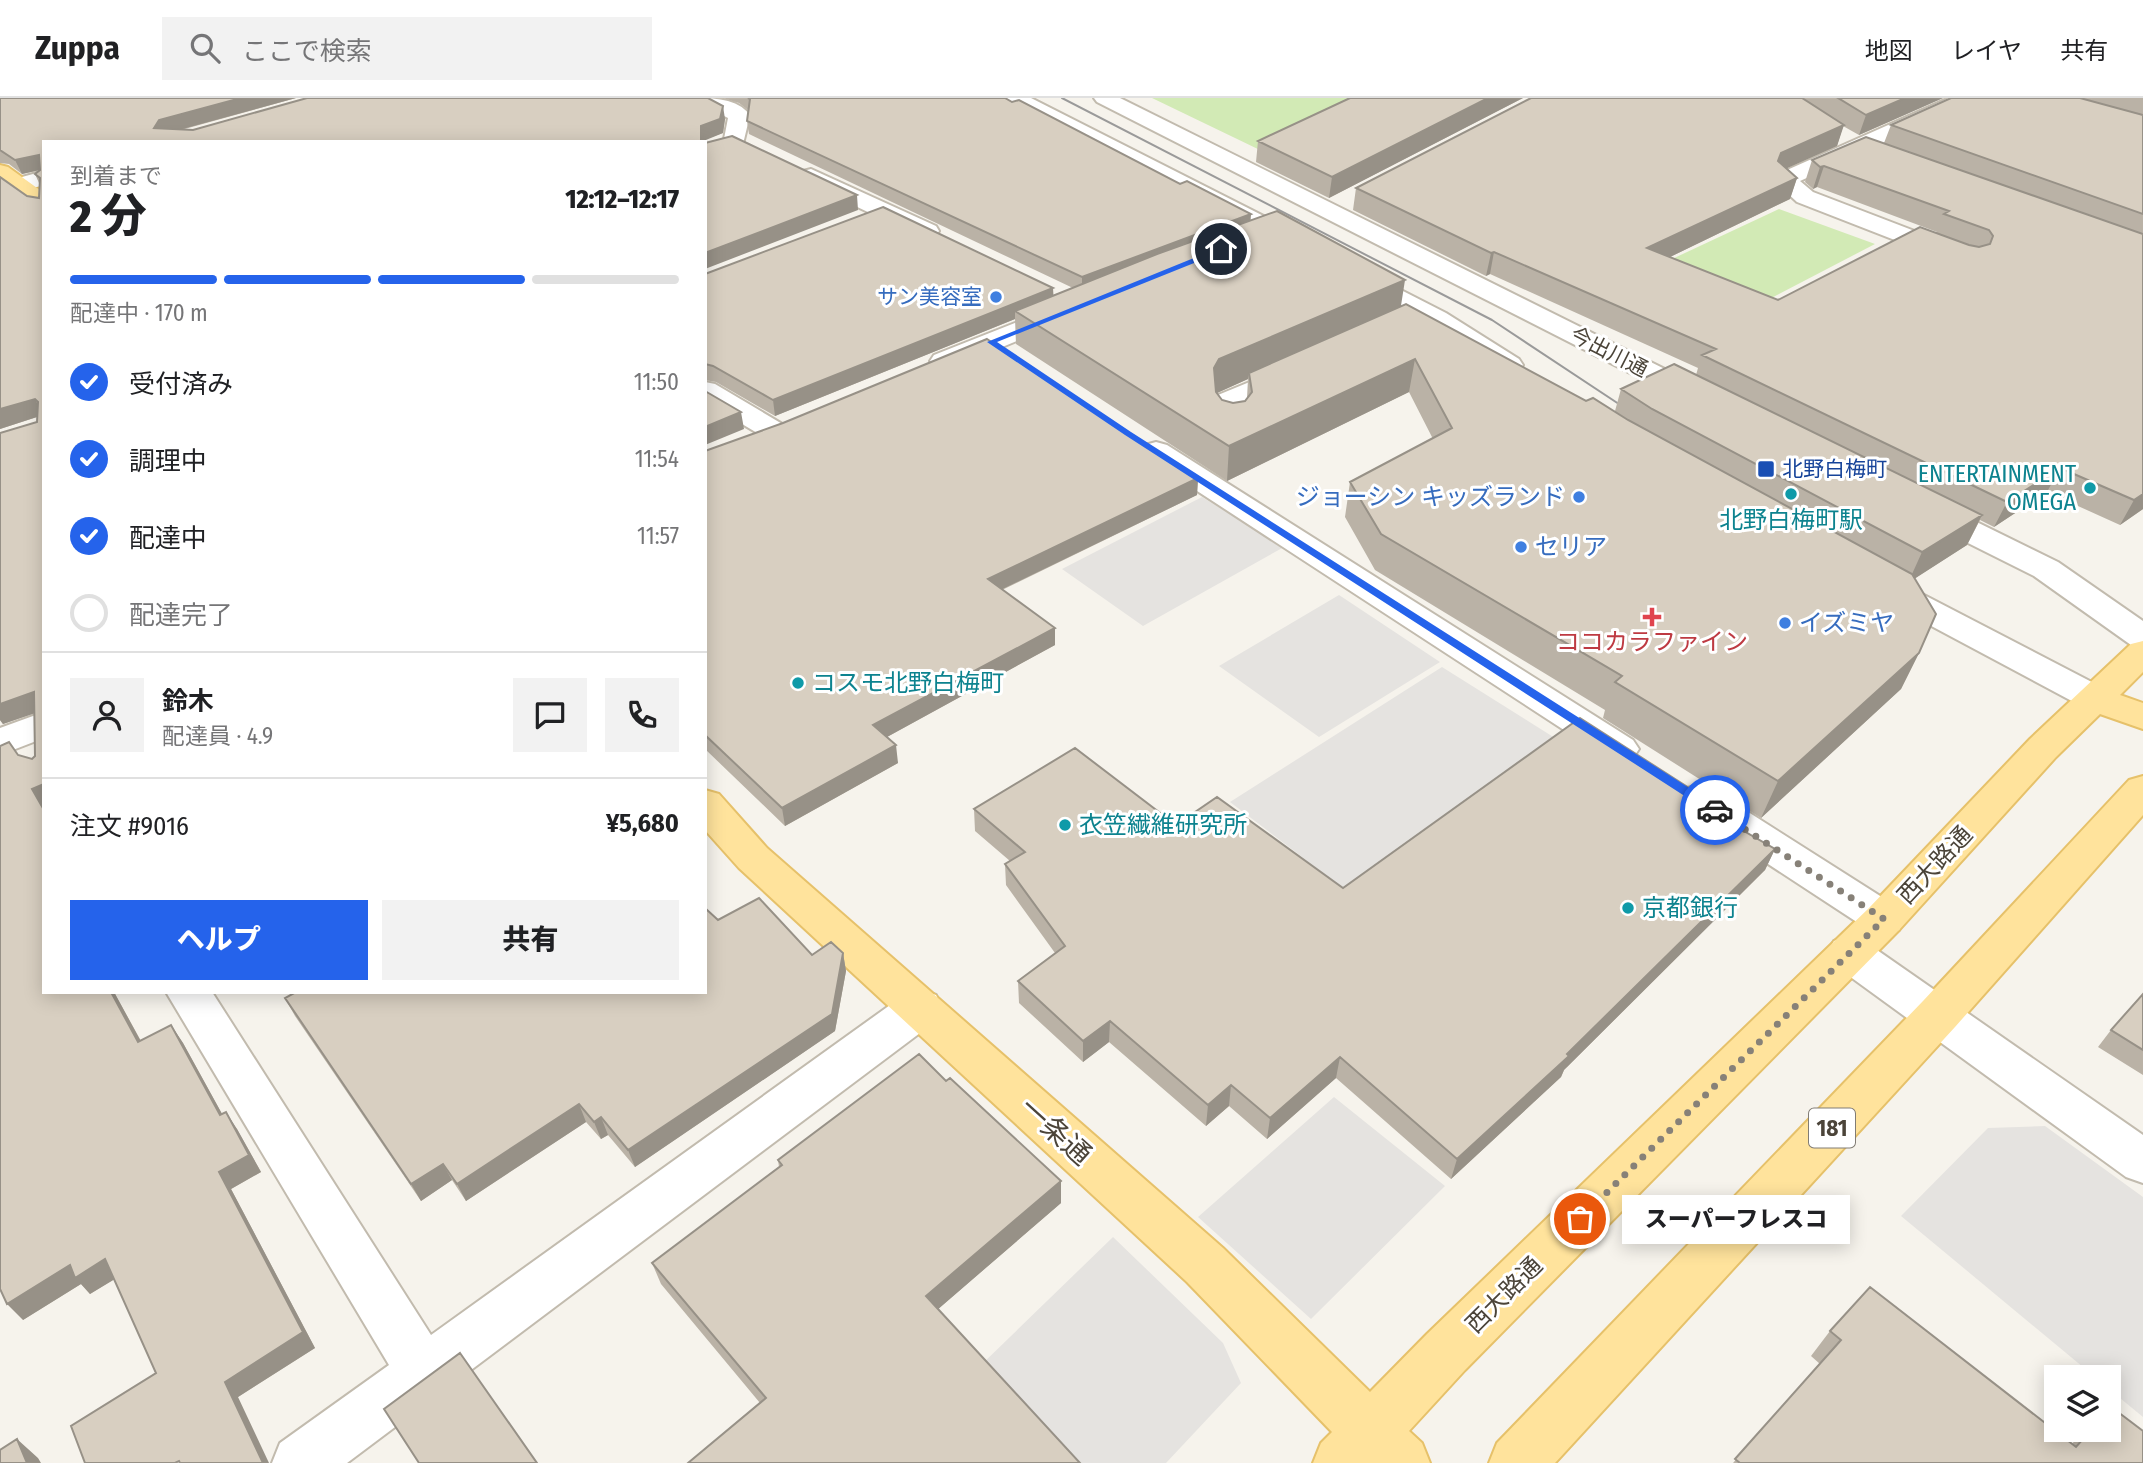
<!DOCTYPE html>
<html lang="ja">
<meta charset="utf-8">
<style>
body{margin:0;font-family:"Fira Sans Condensed","Noto Sans JP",sans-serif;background:#f2f2f2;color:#202124;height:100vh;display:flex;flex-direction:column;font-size:26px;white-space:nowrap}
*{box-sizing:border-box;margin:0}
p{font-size:23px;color:#757577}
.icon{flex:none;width:38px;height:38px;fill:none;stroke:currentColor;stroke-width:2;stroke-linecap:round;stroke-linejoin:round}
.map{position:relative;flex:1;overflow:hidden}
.panel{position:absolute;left:42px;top:42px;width:665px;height:854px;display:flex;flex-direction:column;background:#fff;border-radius:0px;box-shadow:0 4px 18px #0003}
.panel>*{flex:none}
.fabs{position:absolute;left:2044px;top:1267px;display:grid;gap:14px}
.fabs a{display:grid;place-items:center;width:77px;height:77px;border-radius:0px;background:#fff;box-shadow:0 4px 18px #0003;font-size:35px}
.pin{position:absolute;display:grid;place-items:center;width:60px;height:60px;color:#fff;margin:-30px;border:4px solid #fff;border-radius:50%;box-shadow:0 2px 7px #0007}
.courier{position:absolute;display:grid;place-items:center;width:70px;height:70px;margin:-35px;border:5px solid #2563eb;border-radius:50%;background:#fff;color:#222;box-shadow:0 2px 9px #0007}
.bubble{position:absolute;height:49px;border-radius:0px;background:#fff;box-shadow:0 4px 18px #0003;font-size:23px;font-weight:800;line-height:49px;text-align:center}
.summary em{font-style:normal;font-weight:800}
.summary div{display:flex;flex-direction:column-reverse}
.summary{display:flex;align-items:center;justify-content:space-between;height:119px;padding:0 28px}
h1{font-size:46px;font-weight:800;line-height:52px}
.bar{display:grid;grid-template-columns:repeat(4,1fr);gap:10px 7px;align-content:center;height:84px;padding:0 28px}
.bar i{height:9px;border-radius:5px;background:#e0e0e0}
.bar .current{background:#2563eb}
.bar p{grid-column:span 4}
.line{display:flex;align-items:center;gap:18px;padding:0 28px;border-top:2px solid #e0e0e0}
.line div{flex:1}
.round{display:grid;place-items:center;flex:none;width:74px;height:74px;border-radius:0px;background:#f2f2f2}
ol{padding:0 28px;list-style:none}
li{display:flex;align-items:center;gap:21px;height:77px}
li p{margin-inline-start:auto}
li .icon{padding:7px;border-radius:50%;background:#2563eb;color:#fff;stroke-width:4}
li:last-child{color:#757577}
li i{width:38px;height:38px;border:4px solid #e0e0e0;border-radius:50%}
.cta{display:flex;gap:14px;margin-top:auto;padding:14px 28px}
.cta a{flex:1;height:80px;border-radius:0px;background:#2563eb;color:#fff;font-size:28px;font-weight:800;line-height:80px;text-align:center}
.cta a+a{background:#f2f2f2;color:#202124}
header{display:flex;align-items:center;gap:42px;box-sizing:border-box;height:98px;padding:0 35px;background:#fff;border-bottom:2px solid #e0e0e0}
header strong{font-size:33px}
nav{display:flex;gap:38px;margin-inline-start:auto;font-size:24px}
.search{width:490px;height:63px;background:#f2f2f2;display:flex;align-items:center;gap:18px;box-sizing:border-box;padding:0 24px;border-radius:0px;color:#757577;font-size:26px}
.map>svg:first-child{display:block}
.green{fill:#d2eab5}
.parking{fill:#e5e3e0}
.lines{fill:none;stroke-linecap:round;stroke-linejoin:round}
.minor-casing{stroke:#c2bbae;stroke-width:4}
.major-casing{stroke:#e6c16a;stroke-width:4}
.minor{fill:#fff;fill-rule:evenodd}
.major{fill:#ffe39c;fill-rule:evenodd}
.tram{stroke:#9a9a9a;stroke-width:2}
.wall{fill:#bab2a6;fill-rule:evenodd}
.shaded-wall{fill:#979187}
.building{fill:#d8cfc1;stroke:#979187;stroke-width:2}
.route{fill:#2563eb}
.done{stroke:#878178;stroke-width:7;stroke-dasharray:0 12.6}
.shop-dot{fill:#3f7fe0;stroke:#fff;stroke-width:2.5}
.transit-dot{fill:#1a4fb4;stroke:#fff;stroke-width:2.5}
.culture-dot{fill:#0f9aa8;stroke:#fff;stroke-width:2.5}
.health-dot{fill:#e0444e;stroke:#fff;stroke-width:2.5}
.labels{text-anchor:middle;stroke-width:6;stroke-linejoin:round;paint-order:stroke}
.far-shop-label{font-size:21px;fill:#366cbe;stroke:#fff;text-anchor:end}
.far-street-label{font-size:21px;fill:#4b4439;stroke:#fff}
.far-transit-label{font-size:21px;fill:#164399;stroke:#fff;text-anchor:start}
.shield{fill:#fff;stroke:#817c74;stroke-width:2}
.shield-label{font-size:23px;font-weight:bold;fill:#4b4439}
.culture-label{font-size:24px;fill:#0d838f;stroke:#fff;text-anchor:start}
.shop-label{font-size:24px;fill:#366cbe;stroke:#fff;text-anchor:start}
.health-label{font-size:24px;fill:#be3a42;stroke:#fff}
.street-label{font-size:24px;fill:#4b4439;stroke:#fff}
.near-street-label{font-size:28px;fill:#4b4439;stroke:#fff}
</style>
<header>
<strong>Zuppa</strong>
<div class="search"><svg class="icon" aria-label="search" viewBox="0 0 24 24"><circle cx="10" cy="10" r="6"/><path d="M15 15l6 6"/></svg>ここで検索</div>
<nav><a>地図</a><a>レイヤ</a><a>共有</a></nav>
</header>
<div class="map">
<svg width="2143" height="1365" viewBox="0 0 2143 1365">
<rect width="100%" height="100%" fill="#f6f3ec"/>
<path class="green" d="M1152,0H1376L1262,53Z
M1779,111L1875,146L1752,210L1655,169Z"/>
<path class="parking" d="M1202,399L1284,449L1143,528L1062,471Z
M1339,497L1440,564L1319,639L1219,568Z
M1442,569L1566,647L1353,798L1230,704Z
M1334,999L1445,1088L1311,1221L1198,1119Z
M2045,1028L2143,1099V1319L2109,1291V1279H2095L1901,1118L1988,1030Z
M1113,1139L1223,1245L1241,1285L1166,1365H1067L979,1269Z"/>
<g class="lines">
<g class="minor-casing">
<path id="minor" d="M694,0C713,0 737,0 750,17L743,46H727L724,41L728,20L697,4Z
M1005,0H1031L1309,141L1312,146L1309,151L1300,153L1291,151L1008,4Z
M1094,0H1120L1709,293L1713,299L1709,305L1699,308L1689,305L1097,4Z
M1949,0H1976L1973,4L1800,83L1813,94L1959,150L1962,155L1959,160L1950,162L1941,160L1797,104L1773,82L1776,77Z
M811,71L936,128L939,133L936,138L927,140L918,138L803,83L800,78L803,73Z
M44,73V87L19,94L11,92L8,87L11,82Z
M1356,169L1446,215L1519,261L1523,267L1519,273L1509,275L1499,273L1428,227L1347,182L1343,177L1347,172Z
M1063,206L1072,208L1076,214L1072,220L954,269L944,271L934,269L930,263L934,257Z
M1296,265L1306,267L1310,273L1306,279L1243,307L1246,328L1241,334L1231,337L1221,334L1216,328L1214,303L1218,297Z
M705,284L715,286L784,327L789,333L784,339L774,342L764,339L705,304Z
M1156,344L1167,347L1633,642L1639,651L1633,660L1620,664L1607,660L1145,359L1141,353L1145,347Z
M1925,402L1936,404L2058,464L2143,523V550L2131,547L2034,478L1914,418L1909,411L1914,404Z
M1889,482L1901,485L2109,593L2114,601L2109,609L2096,613L2083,609L1877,499L1872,492L1877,485Z
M44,614V640L0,657V630Z
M1698,687L1712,691L1899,810L1905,821L1899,832L1884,837L1869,832L1684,711L1679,701L1684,691Z
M1849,838L1864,843L2143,1037V1085L2126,1079L1834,867L1827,855L1834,843Z
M920,892L936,897L942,910L936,923L347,1365H272L280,1345L389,1267L166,894H212L431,1237L904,897Z"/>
</g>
<g class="major-casing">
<path id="major" d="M0,67L8,69L44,95V113L36,111L0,85Z
M2143,543V574L2120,597L2143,605V631L2100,616L2056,659L1899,832L1465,1272L1409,1333L1422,1345L1430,1365H1313L1321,1345L1332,1334L1187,1184L739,770L705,732V692L719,696L767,750L1223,1150L1370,1294L1427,1236L1869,810L2030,641L2131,546Z
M2143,678V717L1955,929L1555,1365H1489L1497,1345L1923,903L2129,682Z"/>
</g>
<use href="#minor" class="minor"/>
<use href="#major" class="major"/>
<path class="tram" d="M1062,0L1492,222L1634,316"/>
</g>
<path class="wall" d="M0,0H296L181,32H193L725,21L723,35L703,42V44H44V894H114L141,943L171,927L183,945L222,1016L237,1031L261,1074L231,1091L315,1250L238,1299L156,1275L114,1181L90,1196L81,1186L23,1222L18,657L32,661L35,658V615L3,626L0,622V335L37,324V319L0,331L27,98L39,100V85L35,76L40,72L22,76L9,66L0,65Z
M723,0H1005L1250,122L1401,208L1586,303L1615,313L1621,291L1696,277L1698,270L1490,176L1486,178L1353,112L1356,90L1531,0H1943L1859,37L1843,28L1837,48L1786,70L1797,80L1790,101L1670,159L1778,202L1937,134L1817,89L1813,91L1805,84L1812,62L1884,45L1891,27L1951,0H2143V411L2120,427L2047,394L1994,429L1980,422L1967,447L1915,480L1919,555L1901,591L1761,720L1603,620L1605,612L1375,472L1345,419L1350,384L1433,341L1409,294L1227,383L1016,246L1015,221L775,318L716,284L705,282V176L1053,190V197L1073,190L749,36L747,23L748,12L739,5ZM1248,281L1247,300L1245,303L1233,305L1222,302L1217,295Z
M1350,0H1523L1329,100L1256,64L1258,43Z
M705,353L1198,380L1197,397L1002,492L1055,547L887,639L898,665L785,728L705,651Z
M974,711L1176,727L1343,790L1742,724L1740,731L1775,751L1765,772L1564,972L1561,979L1451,1081L1336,980L1267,1041L1229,1008L1206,1028L1109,944L1083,964L1019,905L1018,883L1055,855L1006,787L1005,766L1010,763L975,733Z
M718,822L812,857L843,855L846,873L835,933L635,1069L608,1037L601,1041L586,1024L466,1103L452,1082L421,1103L295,918L285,900Z
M2143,896V977L2098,949L2111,932Z
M946,983L1061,1083V1105L938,1211L760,1305L661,1186L652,1165L779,1069L778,1062Z
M1830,1233L2072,1346L2084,1332H2109L2143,1365H1733L1820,1266L1811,1258Z"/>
<path class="shaded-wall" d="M241,0H296L164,36L154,30L159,22Z
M1488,0H1523L1329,100L1332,79Z
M1905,0H1943L1859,37L1866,17Z
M723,8L725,21L723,35L701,44V28Z
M1844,27L1837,48L1774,76L1781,55Z
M39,57L44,71L22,76L15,62Z
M1824,68L1817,89L1813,91L1820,69Z
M1797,80L1790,101L1641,173L1647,150Z
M857,97L858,112L705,171V155Z
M1251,116L1250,131L1082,194V179Z
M1494,154L1490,176L1486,178L1491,155Z
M1405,182L1400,214L1249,275L1248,281L1217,295L1211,303L1214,270L1219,261Z
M1053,190L1054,206L1015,213V221L775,318L773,302Z
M1415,261L1409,294L1227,383L1229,348Z
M35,301L43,317L0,331V311Z
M741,314L744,331L705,347V329Z
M2060,370L2047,394L1994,429L2007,404Z
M1198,380L1197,397L988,498V481Z
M2143,396V411L2120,427L2134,402Z
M1982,417L1967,447L1908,485L1922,454Z
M1055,530V547L876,645L873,627Z
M1919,555L1901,591L1761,720L1778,683Z
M34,594L44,612L3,626L0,622V606Z
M896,647L898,665L785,728L782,710Z
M44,686V712L32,691Z
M1775,751L1765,772L1564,972L1561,979L1451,1081L1457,1061L1567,956Z
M843,855L846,873L835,933L635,1069L628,1052Z
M111,894H114L151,962L138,944Z
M1110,923L1109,944L1083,964V943Z
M171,927L183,945L232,1034L220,1017Z
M1340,959L1336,980L1267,1041L1270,1020Z
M1231,987L1229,1008L1206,1028L1208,1007Z
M579,1006L586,1024L466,1103L457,1086Z
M226,1014L237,1031L261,1074L231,1091L315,1250L238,1299L269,1365H263L225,1284L219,1074Z
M601,1019L608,1037L601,1041L594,1024Z
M443,1066L452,1082L421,1103L411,1086Z
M1061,1083V1105L929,1219L926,1198Z
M105,1161L120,1178L90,1196L81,1186L23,1222L7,1206L70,1167Z
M17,1341L38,1360L41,1365H27Z"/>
<path class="building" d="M0,0H241L159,22L154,30L193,32L307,0H708L723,8L720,21L701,28V44H44V686L32,691L44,712V894H111L138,944L171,927L220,1017L226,1014L249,1057L219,1074L303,1234L225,1284L263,1365H180L179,1363L175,1365H85L71,1328L156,1275L105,1161L75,1180L70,1167L7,1206L0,1191V648L9,644L18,657L32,661L35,658L34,594L0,606V335L37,324L38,304L35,301L0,311V79L27,98L39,100L40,80L35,76L40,72L39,57L15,62L0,52Z
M748,0H1005L1012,4L1019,2L1180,86L1187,83L1251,116L1082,179L747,23L750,1Z
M1350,0H1488L1332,79L1258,43Z
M1531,0H1802L1844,27L1781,55L1778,63L1797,80L1647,150L1778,202L1920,129L1969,147L1979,149L1990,146L1993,138L1989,132L1944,116L1949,113L1824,68L1820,69L1812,62L1866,39L2143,136V396L2134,402L2060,370L2007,404L1702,257L1716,251L1494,154L1491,155L1356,90Z
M1838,0H1905L1866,17Z
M1951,0H2080L2143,17V116L1891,27Z
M732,38L857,97L705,155V45Z
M883,109L1053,190L773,302L713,268L705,266V176Z
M1277,113L1405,182L1219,261L1214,270L1216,294L1222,302L1233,305L1245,303L1252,294L1249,275L1406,206L1586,303L1593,300L1628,322L1912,476L1936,516L1919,555L1778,683L1615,584L1622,578L1381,436L1350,384L1452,330L1415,261L1229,348L1015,213L1157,156Z
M987,241L1198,380L988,481L1055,530L873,627L896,647L782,710L705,637V353L783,325Z
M1674,266L1982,417L1922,454L1652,311L1621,291Z
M705,293L741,314L705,329Z
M1580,620L1742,724L1737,729L1775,751L1567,956L1569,958L1457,1061L1340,959L1270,1020L1231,987L1208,1007L1110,923L1083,943L1018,883L1065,848L1005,766L1025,754L974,711L1075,650L1176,727L1217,699L1343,790Z
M759,800L812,857L831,844L843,855L832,916L628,1052L601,1019L594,1024L579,1006L457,1086L443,1066L411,1086L285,900L296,894H705V810L718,822Z
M2143,896V952L2111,932Z
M919,956L946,983L950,980L1061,1083L926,1198L1080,1365H688L766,1300L652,1165L782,1067L778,1062Z
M1870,1189L2076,1349L2091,1332H2109V1310L2110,1308L2143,1333V1365H1740L1735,1361L1841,1242L1830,1233Z
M460,1255L537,1365H419L384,1311Z
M17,1341L27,1365H0V1352Z"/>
<path class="route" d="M1221,149L1224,153L997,244L1131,334L1719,709V715H1711L1125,337L987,244Z"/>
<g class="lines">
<path class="done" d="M1580,1121L1884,821L1715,712"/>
</g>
<g class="shop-dot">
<circle cx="996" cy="199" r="7"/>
<circle cx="1579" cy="399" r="7"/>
<circle cx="1521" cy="449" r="7"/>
<circle cx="1785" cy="525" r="7"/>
</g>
<rect class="transit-dot" x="1757" y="362" width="18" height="18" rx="3.5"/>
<g class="culture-dot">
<circle cx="2090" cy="390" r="7"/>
<circle cx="1791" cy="396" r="7"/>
<circle cx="798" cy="585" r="7"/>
<circle cx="1065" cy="727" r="7"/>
<circle cx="1628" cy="810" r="7"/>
</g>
<path class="health-dot" d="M1648.5 508.5h7v7h7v7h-7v7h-7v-7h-7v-7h7z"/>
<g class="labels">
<g class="far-shop-label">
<text x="982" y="206">サン美容室</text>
</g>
<g class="far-street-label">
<text transform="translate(1609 254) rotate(27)" y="7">今出川通</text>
</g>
<g class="far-transit-label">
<text x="1782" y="378">北野白梅町</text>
</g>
<rect class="shield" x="1809" y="1010.5" width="46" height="39" rx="5"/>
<g class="shield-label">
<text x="1832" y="1038">181</text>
</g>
<g class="culture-label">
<text x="2076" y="384" text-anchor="end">ENTERTAINMENT<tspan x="2076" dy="28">OMEGA</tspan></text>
<text x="1791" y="430" text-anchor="middle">北野白梅町駅</text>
<text x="812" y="593">コスモ北野白梅町</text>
<text x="1079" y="735">衣笠繊維研究所</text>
<text x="1642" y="818">京都銀行</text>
</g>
<g class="shop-label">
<text x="1565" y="407" text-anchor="end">ジョーシン キッズランド</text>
<text x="1535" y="457">セリア</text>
<text x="1799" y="533">イズミヤ</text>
</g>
<g class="health-label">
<text x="1652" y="552">ココカラファイン</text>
</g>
<g class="street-label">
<text transform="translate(1935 767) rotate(-47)" y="8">西大路通</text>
<text transform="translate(1504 1197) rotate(-45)" y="8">西大路通</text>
</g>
<g class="near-street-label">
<text transform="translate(1056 1033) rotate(42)" y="10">一条通</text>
</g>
</g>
</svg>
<div class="fabs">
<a><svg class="icon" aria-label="layers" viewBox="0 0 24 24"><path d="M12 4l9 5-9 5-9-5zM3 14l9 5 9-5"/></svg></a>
</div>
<div class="pin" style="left:1580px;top:1121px;background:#ea580c"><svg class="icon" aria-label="bag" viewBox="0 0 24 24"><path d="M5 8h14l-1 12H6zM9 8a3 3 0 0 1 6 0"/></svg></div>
<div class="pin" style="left:1221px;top:151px;background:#1f2937"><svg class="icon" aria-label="home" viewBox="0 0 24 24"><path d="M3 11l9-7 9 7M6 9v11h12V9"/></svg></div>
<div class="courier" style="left:1715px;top:712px"><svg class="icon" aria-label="car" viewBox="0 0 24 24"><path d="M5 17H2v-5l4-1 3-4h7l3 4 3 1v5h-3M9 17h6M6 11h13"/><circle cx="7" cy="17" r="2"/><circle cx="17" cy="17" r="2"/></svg></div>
<div class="bubble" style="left:1622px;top:1097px;width:228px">スーパーフレスコ</div>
<section class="panel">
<div class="summary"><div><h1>2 分</h1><p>到着まで</p></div><em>12:12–12:17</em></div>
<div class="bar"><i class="current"></i><i class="current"></i><i class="current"></i><i></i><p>配達中 · 170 m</p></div>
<ol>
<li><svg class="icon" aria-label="check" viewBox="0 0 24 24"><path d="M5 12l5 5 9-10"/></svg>受付済み<p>11:50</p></li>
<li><svg class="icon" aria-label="check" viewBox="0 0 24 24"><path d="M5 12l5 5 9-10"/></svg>調理中<p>11:54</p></li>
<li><svg class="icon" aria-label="check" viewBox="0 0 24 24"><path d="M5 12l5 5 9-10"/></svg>配達中<p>11:57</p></li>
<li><i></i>配達完了</li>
</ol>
<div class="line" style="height:126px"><a class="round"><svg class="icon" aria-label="person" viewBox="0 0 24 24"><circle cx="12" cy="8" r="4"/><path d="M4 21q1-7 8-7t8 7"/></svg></a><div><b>鈴木</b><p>配達員 · 4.9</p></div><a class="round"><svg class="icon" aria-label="chat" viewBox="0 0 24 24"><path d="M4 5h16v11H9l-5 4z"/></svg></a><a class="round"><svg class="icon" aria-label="phone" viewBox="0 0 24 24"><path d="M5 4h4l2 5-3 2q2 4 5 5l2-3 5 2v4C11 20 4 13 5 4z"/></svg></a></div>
<div class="line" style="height:91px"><div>注文 #9016</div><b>¥5,680</b></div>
<div class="cta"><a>ヘルプ</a><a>共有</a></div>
</section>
</div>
